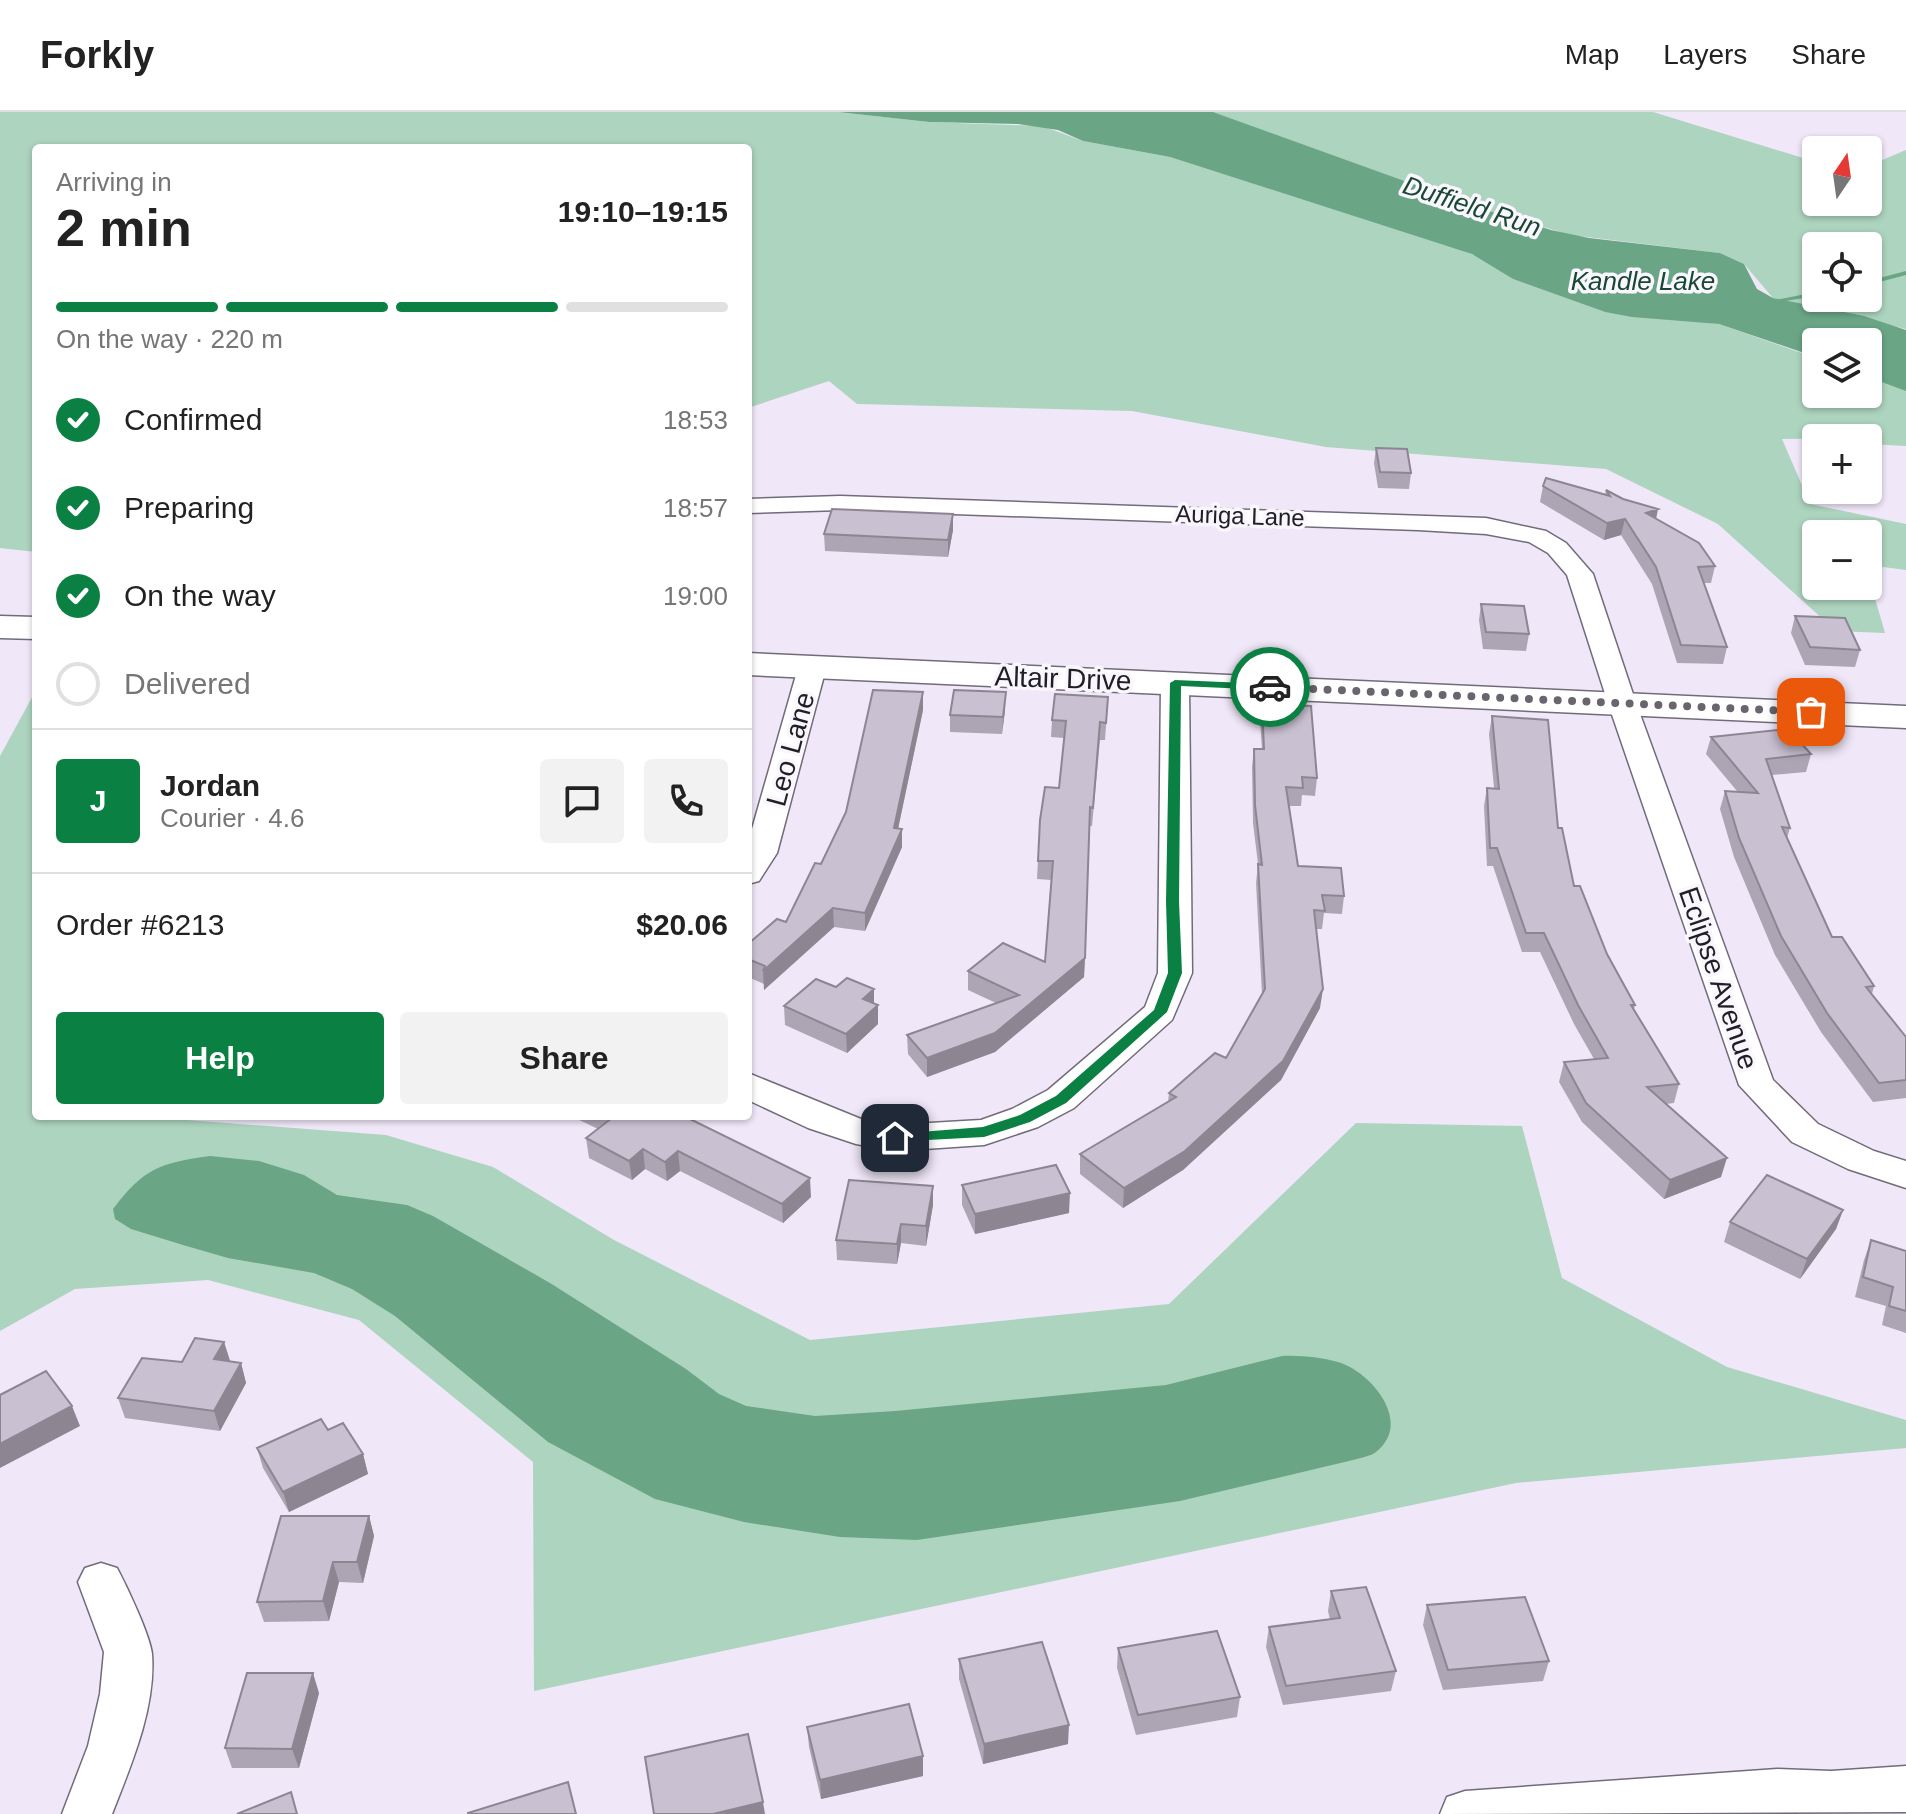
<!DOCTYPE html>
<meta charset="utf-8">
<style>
body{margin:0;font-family:Arial,sans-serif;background:#f2f2f2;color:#222;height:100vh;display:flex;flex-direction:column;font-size:30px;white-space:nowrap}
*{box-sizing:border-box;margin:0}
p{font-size:26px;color:#767676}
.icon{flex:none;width:44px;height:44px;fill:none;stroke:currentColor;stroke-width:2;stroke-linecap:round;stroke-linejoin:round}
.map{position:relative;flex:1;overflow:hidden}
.details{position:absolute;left:32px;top:32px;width:720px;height:976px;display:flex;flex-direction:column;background:#fff;border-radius:8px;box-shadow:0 2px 6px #0004}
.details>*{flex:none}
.needle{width:52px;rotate:13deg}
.buttons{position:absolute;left:1802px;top:24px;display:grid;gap:16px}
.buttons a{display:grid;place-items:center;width:80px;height:80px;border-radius:8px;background:#fff;box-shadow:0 2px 6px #0004;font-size:40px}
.pin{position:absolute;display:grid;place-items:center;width:68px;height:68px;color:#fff;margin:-34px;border-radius:16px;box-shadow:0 4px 12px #0006}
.courier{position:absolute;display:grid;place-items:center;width:80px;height:80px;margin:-40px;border:6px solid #0b8043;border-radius:50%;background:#fff;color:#222;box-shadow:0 2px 10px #0007}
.summary em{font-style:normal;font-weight:700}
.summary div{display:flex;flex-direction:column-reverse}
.summary{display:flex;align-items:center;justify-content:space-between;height:136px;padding:0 24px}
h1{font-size:52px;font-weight:700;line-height:60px}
.bar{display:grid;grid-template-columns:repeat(4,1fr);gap:12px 8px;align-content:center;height:96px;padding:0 24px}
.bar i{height:10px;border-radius:6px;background:#e0e0e0}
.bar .selected{background:#0b8043}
.bar p{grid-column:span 4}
.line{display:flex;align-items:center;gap:20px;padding:0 24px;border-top:2px solid #e0e0e0}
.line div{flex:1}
.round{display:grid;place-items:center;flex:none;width:84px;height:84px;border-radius:8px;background:#f2f2f2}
ol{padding:0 24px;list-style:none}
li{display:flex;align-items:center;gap:24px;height:88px}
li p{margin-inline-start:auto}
li .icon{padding:8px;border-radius:50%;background:#0b8043;color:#fff;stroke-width:4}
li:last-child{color:#767676}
li i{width:44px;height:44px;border:4px solid #e0e0e0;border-radius:50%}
.primary-button{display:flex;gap:16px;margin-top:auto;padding:16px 24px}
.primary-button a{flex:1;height:92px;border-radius:8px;background:#0b8043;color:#fff;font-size:32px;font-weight:700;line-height:92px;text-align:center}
.primary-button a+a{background:#f2f2f2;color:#222}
header{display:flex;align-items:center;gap:48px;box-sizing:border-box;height:112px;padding:0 40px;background:#fff;border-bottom:2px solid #e0e0e0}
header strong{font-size:38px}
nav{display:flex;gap:44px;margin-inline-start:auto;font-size:28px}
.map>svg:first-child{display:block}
.green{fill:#add4be;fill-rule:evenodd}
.water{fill:#6aa686}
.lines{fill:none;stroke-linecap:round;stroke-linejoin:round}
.stream{fill:#6aa686;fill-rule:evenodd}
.minor-casing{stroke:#726b7a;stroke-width:3}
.tertiary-casing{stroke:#726b7a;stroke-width:3}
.minor{fill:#fff;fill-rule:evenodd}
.tertiary{fill:#fff;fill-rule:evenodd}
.wall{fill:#ada5b4}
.shaded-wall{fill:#8d8692}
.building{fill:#c9c0d1;stroke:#8d8692;stroke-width:2}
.route{fill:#0b8043}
.done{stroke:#69646e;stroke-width:8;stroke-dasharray:0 14.4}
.labels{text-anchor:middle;stroke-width:7;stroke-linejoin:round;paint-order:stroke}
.far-street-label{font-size:24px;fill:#211e24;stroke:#faf6fd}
.far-water-label{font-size:26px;font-style:italic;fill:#184832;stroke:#faf6fd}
.street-label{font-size:28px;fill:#211e24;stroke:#faf6fd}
</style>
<header>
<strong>Forkly</strong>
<nav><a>Map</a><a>Layers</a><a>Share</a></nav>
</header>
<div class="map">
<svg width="1906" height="1702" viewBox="0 0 1906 1702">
<rect width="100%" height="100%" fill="#f0e7f8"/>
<path class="green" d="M0,0H838L929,10L1042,14L1083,29L1170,45L1462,138L1484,147L1513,167L1605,200L1719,212L1816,246V282H1868V265L1906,278V334L1868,332V326L1782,327L1810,392L1906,412V458L1868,453V422H1816V474H1868V462L1885,521L1836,519L1718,412L1606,357L1326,335L1132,299L857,292L829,269L748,296V36H36V440L0,436Z
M1212,0H1653L1816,50V90H1868V54L1906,38V217L1773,186L1744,152L1720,141L1570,123L1474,94ZM1816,134H1868V186H1816Z
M36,578V1004H184L187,1008L386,1023L493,1055L614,1128L810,1228L1169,1192L1356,1011L1522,1014L1562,1166L1727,1255L1906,1308V1336L1516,1371L534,1579L533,1350L359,1208L208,1168L75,1177L0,1219V644Z"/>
<path class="water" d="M838,0H1213L1474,94L1551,118L1589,126L1720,141L1744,152L1757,177L1773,186L1864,204L1906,218V279L1868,265V230H1816V245L1719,212L1632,205L1605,200L1513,167L1472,142L1170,45L1083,29L1058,18L1018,12L929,10Z
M210,1044L259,1049L304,1063L337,1083L407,1093L433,1104L550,1171L686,1257L719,1282L746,1294L815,1304L895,1299L1166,1273L1282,1244C1300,1243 1320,1245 1338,1250C1370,1259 1414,1310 1376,1340C1371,1344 1360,1346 1353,1348L1180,1389L917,1428L840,1425L744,1410L655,1387L548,1330L395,1204L352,1177L314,1161L228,1146L183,1133L131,1117L115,1107L113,1097C144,1056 160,1051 210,1044Z"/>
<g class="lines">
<path class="stream" d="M1906,159V163L1868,173V169Z
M1816,180V184L1768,192L1765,190Z"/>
<g class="minor-casing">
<path id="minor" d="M840,384L1486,406L1546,419L1566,431L1593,462L1636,591L1773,968L1818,1012L1874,1039L1906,1049V1076L1848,1057L1792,1030L1739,973L1608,591L1567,463L1548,441L1529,430L1486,422L1418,418L840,398L748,401V387Z
M812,548L822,550L826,556L777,741L759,769L748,772V731L798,556L802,550Z
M1175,562L1185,565L1189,571L1192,861L1172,908L1074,996L1038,1015L984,1033L895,1039L856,1032L808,1016L748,988V961L861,1007L895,1013L981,1008L1012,997L1048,978L1145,895L1158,861L1161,571L1165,565Z
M101,1451L117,1456C127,1475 150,1523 152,1542C156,1596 131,1653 112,1702H62L88,1634L100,1582L104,1540L78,1470L85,1456Z
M1906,1654V1700L1440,1702L1447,1685L1465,1679L1777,1657L1831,1659Z"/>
</g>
<g class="tertiary-casing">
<path id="tertiary" d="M0,504L36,505V527L0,526Z
M748,541L1906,594V616L748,563Z"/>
</g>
<use href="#minor" class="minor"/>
<use href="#tertiary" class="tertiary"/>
</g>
<path class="wall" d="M1376,336L1411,361L1409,377L1378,376L1374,351Z
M1543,374L1605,383L1606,378L1656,407L1715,454L1711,471H1704L1727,535L1723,552L1677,551L1652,472L1621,423L1604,428L1540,390Z
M953,418L948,445L825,439L824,422Z
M1481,492L1529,522L1526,539L1483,537L1479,508Z
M1795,504L1860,538L1855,555L1805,553L1791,521Z
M1108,585L1105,628H1100L1092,714H1090L1084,865L995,940L927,965L908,942L907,923L996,891L968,878V859L1045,850L1051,768L1037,767L1040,708L1059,676L1064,626L1051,625L1052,608Z
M1262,592L1317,666L1315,684L1302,683L1301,694H1289L1298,754L1344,784L1342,802L1324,801L1322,817H1316L1320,896L1281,968L1183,1058L1123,1096L1080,1062V1042L1168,990L1169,981L1226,946L1262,882L1256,771L1258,752L1253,711L1252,655L1254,637H1262L1260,609Z
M923,598L898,717H902V735L865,819L834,815L764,878V872L748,865V832L786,810L821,752Z
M1005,598L1002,622L950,620V603Z
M1492,604L1558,716L1574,774L1607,842L1635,893L1634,898L1679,972L1674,991L1666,992L1721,1065L1664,1087L1582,1010L1559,970L1564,950L1594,947L1574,912L1540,840H1522L1493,754H1487L1484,694L1487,676H1494L1489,622Z
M1711,625L1811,642L1806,660L1772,663L1790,716L1787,726L1832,825L1874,874L1872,882L1906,925V986L1873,990L1821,920L1775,843L1734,745L1720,697L1725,679H1737L1706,642Z
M874,891L878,912L847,941L785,913L784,894Z
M571,1004H684L811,1085L783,1111L680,1059L667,1069L645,1057L632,1068L589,1046L586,1026L598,1017Z
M962,1073L1069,1101L975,1122L962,1093Z
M933,1093L926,1134L901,1131L897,1152L837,1148L836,1128Z
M1843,1098L1836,1117L1800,1167L1724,1130L1730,1110Z
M1871,1128L1906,1139V1221L1882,1213L1886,1194L1855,1185L1864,1148Z
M224,1230L230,1249L241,1251L246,1271L220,1319L125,1306L118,1286L182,1250Z
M328,1318L363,1342L368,1362L289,1400L263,1356L257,1336Z
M369,1404L374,1424L363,1471L339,1470L329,1509L264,1510L257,1490Z
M1331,1479L1396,1559L1391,1579L1283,1593L1266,1535L1269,1515L1330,1508L1328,1499Z
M1427,1493L1549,1549L1543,1569L1443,1578L1423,1513Z
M1118,1536L1240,1585L1237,1605L1136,1623L1117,1556Z
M959,1547L1068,1632L983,1652L959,1567Z
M319,1581L299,1656H232L225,1636Z
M807,1615L923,1664L821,1687L809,1635Z"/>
<path class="shaded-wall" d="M1658,397L1655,413L1646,401Z
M953,402V418L948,445V428Z
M1625,407L1621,423L1604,428L1607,411Z
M923,580V598L895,731L902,717V735L865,819V801L894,716Z
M1006,580L1005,598L1002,622L1003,605Z
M833,796L834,815L764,878L763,859Z
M1085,846L1084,865L995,940L927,965V946Z
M874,877V896L878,893V912L847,941L846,922L863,887Z
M1323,877L1320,896L1281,968L1183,1058L1123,1096L1124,1076Z
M643,1037L645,1057L632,1068L629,1049Z
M678,1039L680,1059L667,1069L665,1050Z
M1727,1046L1721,1065L1664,1087L1670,1068Z
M810,1066L811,1085L783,1111L782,1092Z
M933,1074V1093L926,1134V1114Z
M1070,1081L1069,1101L975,1122V1102Z
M1843,1098L1836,1117L1800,1167L1807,1147Z
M901,1112V1131L897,1152V1132Z
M224,1230L230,1249L214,1247Z
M241,1251L246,1271L220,1319L214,1299Z
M72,1294L80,1314L0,1356V1332Z
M363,1342L368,1362L289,1400L283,1380Z
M369,1404L374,1424L363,1471L357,1450Z
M333,1450L339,1470L329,1509L323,1489Z
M313,1561L319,1581L299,1656L292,1637Z
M1069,1613L1068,1632L983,1652L984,1632Z
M923,1644V1664L821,1687L820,1668Z
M763,1690L765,1702H713Z"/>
<path class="building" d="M1376,336L1407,337L1411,361L1380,360Z
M1546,366L1610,384L1606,378L1623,387L1658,397L1646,401L1699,431L1715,454L1698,455L1727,535L1681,533L1656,455L1625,407L1607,411L1543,374Z
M832,397L953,402L948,428L824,422Z
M1481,492L1524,494L1529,522L1486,520Z
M1795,504L1845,506L1860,538L1810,535Z
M873,578L923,580L894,716L902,717L865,801L833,796L763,859L765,854L748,847V832L777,807L786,810L815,751L821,752L846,700Z
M954,578L1006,580L1003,605L950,603Z
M1055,582L1108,585L1106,611L1100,610L1093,696L1090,695L1085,846L995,921L927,946L907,923L1019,883L968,859L1003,831L1045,850L1053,749H1038L1040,708L1045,675L1059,676L1066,609L1052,608Z
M1262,592L1311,594L1317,666L1302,665L1303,676L1286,675L1298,754L1341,756L1344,784L1322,783L1325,799L1314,798L1323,877L1283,949L1185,1039L1124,1076L1080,1042L1176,985L1169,981L1215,941L1226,946L1265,877L1258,752L1262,753L1255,693L1254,637H1264Z
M1492,604L1548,608L1558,716H1562L1574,774H1580L1607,842L1635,893H1631L1679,972L1647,975L1727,1046L1670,1068L1586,991L1564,950L1608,946L1578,893L1544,821H1526L1497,736H1490L1487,676L1499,677Z
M1788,617L1811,642L1766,647L1790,716L1782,715L1832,825H1842L1874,874L1866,875L1906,925V968L1879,971L1827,901L1781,824L1739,726L1725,679L1758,681L1711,625Z
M847,866L874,877L863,887L878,893L846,922L784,894L816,867L836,875Z
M608,1004H684L810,1066L782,1092L678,1039L665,1050L643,1037L629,1049L586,1026L612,1006Z
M1056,1053L1070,1081L975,1102L962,1073Z
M1767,1063L1843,1098L1807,1147L1730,1110Z
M849,1068L933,1074L926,1114L901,1112L897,1132L836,1128Z
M1871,1128L1906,1139V1199L1889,1194L1893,1175L1863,1165Z
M195,1226L224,1230L214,1247L241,1251L214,1299L118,1286L142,1246L182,1250Z
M46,1259L72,1294L0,1332V1283Z
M321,1307L328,1318L343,1311L363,1342L283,1380L257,1336Z
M281,1404H369L357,1450H333L323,1489L257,1490Z
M1366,1475L1396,1559L1286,1574L1269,1515L1340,1506L1331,1479Z
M1525,1485L1549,1549L1448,1558L1427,1493Z
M1217,1519L1240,1585L1138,1603L1118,1536Z
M1042,1530L1069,1613L984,1632L959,1547Z
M247,1561H313L292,1637L225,1636Z
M909,1592L923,1644L820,1668L807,1615Z
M748,1622L763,1690L713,1702H654L645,1645Z
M568,1670L576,1702H468V1701Z
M291,1680L297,1702H237Z"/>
<path class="route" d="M1175,568L1270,572L1275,575L1270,578L1181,574L1179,789L1182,861L1167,900L1066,991L1030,1010L984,1025L890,1030L888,1026L895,1022L983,1015L1020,1003L1056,984L1154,898L1168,861L1166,789L1170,571Z"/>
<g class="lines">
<path class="done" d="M1270,575L1811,600"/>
</g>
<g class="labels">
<g class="far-street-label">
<text transform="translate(1240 404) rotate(2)" y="8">Auriga Lane</text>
</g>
<g class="far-water-label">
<text transform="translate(1472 94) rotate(18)" y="9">Duffield Run</text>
<text x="1643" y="178">Kandle Lake</text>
</g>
<g class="street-label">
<text transform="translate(1063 566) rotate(2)" y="10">Altair Drive</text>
<text transform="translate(790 637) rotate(-75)" y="10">Leo Lane</text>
<text transform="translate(1719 866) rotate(71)" y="10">Eclipse Avenue</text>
</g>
</g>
</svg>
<div class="buttons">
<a><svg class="needle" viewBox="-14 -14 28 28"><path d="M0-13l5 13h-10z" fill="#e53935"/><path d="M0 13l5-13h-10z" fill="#767676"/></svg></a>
<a><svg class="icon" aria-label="locate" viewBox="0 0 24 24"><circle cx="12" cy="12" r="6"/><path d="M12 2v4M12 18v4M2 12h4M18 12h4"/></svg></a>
<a><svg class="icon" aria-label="layers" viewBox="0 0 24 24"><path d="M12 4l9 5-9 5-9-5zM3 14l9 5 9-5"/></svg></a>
<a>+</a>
<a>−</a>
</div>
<div class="pin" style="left:1811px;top:600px;background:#ea580c"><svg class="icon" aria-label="bag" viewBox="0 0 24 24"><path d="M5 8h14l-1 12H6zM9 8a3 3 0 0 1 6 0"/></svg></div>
<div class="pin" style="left:895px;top:1026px;background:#1f2937"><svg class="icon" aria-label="home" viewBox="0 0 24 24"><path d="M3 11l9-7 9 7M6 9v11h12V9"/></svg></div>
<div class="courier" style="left:1270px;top:575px"><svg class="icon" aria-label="car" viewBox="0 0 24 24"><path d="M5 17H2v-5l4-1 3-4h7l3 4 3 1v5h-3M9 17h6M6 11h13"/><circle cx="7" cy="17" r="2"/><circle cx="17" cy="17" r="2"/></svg></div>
<section class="details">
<div class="summary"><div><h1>2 min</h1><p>Arriving in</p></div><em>19:10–19:15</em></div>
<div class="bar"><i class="selected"></i><i class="selected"></i><i class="selected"></i><i></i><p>On the way · 220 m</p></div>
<ol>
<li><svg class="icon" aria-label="check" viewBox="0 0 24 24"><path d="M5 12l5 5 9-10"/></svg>Confirmed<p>18:53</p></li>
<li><svg class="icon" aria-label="check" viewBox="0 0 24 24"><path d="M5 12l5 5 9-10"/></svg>Preparing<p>18:57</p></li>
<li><svg class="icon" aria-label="check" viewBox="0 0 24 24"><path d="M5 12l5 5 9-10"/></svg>On the way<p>19:00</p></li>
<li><i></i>Delivered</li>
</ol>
<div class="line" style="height:144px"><b class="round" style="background:#0b8043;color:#fff">J</b><div><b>Jordan</b><p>Courier · 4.6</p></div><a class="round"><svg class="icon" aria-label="chat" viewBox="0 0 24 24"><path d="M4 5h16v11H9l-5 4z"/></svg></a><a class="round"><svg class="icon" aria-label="phone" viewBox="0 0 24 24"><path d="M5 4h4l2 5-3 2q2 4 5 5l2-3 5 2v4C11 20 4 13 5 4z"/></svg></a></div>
<div class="line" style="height:104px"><div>Order #6213</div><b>$20.06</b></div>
<div class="primary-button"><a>Help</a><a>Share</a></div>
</section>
</div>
